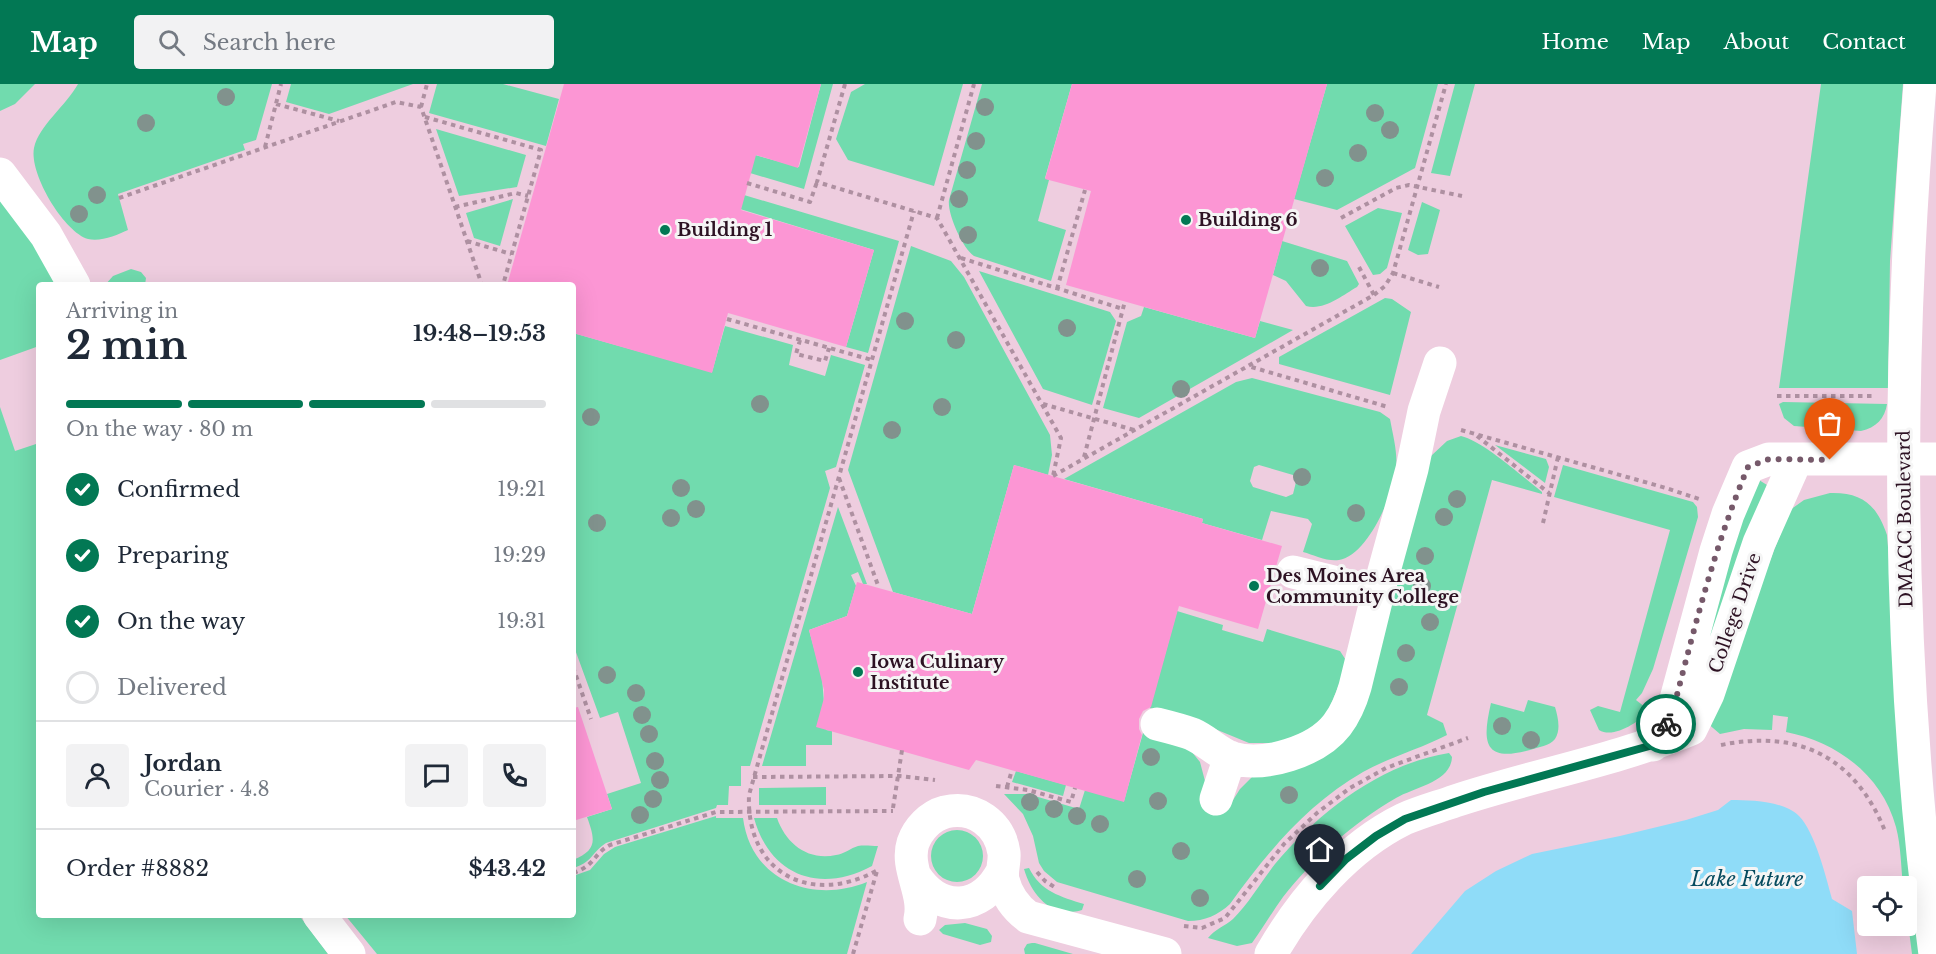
<!DOCTYPE html>
<meta charset="utf-8">
<style>
body{margin:0;font-family:"Libre Baskerville",serif;background:#f2f2f3;color:#1f2937;height:100vh;display:flex;flex-direction:column;font-size:22px;white-space:nowrap}
*{box-sizing:border-box;margin:0}
p{font-size:20px;color:#747a83}
.icon{flex:none;width:33px;height:33px;fill:none;stroke:currentColor;stroke-width:2;stroke-linecap:round;stroke-linejoin:round}
.map{position:relative;flex:1;overflow:hidden}
.details{position:absolute;left:36px;top:198px;width:540px;height:636px;display:flex;flex-direction:column;background:#fff;border-radius:6px;box-shadow:0 6px 24px #0002}
.details>*{flex:none}
.tools{position:absolute;left:1857px;top:792px;display:grid;gap:12px}
.tools a{display:grid;place-items:center;width:60px;height:60px;border-radius:6px;background:#fff;box-shadow:0 6px 24px #0002;font-size:30px}
.pin{position:absolute;display:grid;place-items:center;width:51px;height:51px;color:#fff;margin:-62px -26px;border-radius:50% 50% 50% 0;rotate:-45deg;box-shadow:0 0 6px #0007}
.pin .icon{rotate:45deg}
.courier{position:absolute;display:grid;place-items:center;width:60px;height:60px;margin:-30px;border:4px solid #027854;border-radius:50%;background:#fff;color:#222;box-shadow:0 2px 8px #0007}
.summary em{font-style:normal;font-weight:700}
.summary div{display:flex;flex-direction:column-reverse}
.summary{display:flex;align-items:center;justify-content:space-between;height:102px;padding:0 30px}
h1{font-size:39px;font-weight:700;line-height:45px}
.bar{display:grid;grid-template-columns:repeat(4,1fr);gap:9px 6px;align-content:center;height:72px;padding:0 30px}
.bar i{height:8px;border-radius:4px;background:#e0e1e3}
.bar .active{background:#027854}
.bar p{grid-column:span 4}
.line{display:flex;align-items:center;gap:15px;padding:0 30px;border-top:2px solid #e0e1e3}
.line div{flex:1}
.round{display:grid;place-items:center;flex:none;width:63px;height:63px;border-radius:6px;background:#f2f2f3}
ol{padding:0 30px;list-style:none}
li{display:flex;align-items:center;gap:18px;height:66px}
li p{margin-inline-start:auto}
li .icon{padding:6px;border-radius:50%;background:#027854;color:#fff;stroke-width:4}
li:last-child{color:#747a83}
li i{width:33px;height:33px;border:3px solid #e0e1e3;border-radius:50%}
header{display:flex;align-items:center;gap:36px;box-sizing:border-box;height:84px;padding:0 30px;background:#027854;color:#fff}
header strong{font-size:28px}
nav{display:flex;gap:33px;margin-inline-start:auto;font-size:21px}
.search{width:420px;height:54px;background:#f2f2f3;display:flex;align-items:center;gap:15px;box-sizing:border-box;padding:0 21px;border-radius:6px;color:#747a83;font-size:22px}
.map>svg:first-child{display:block}
.built{fill:#eecddf;fill-rule:evenodd}
.green{fill:#71dbae;fill-rule:evenodd}
.water{fill:#8fdcf8}
.building{fill:#fc96d4}
.lines{fill:none;stroke-linecap:round;stroke-linejoin:round}
.path{stroke:#ae90a1;stroke-width:4;stroke-dasharray:4.5 4.5;stroke-linecap:butt}
.minor{stroke:#fff;stroke-width:33}
.tree{fill:#81928d}
.done{stroke:#76596a;stroke-width:6;stroke-dasharray:0 10.8}
.route{stroke:#027854;stroke-width:8}
.poi-dot{fill:#027854;stroke:#f5f5f5;stroke-width:2}
.labels{text-anchor:middle;stroke-width:6;stroke-linejoin:round;paint-order:stroke}
.poi-label{font-size:18px;font-weight:bold;fill:#2d1223;stroke:#f5f5f5;text-anchor:start}
.street-label{font-size:18px;fill:#2d1223;stroke:#f5f5f5}
.water-label{font-size:20px;font-style:italic;fill:#074b5f;stroke:#f5f5f5}
</style>
<header>
<strong>Map</strong>
<div class="search"><svg class="icon" aria-label="search" viewBox="0 0 24 24"><circle cx="10" cy="10" r="6"/><path d="M15 15l6 6"/></svg>Search here</div>
<nav><a>Home</a><a>Map</a><a>About</a><a>Contact</a></nav>
</header>
<div class="map">
<svg width="1936" height="870" viewBox="0 0 1936 870">
<rect width="100%" height="100%" fill="#fddeef"/>
<path class="built" d="M0,0H1936V870H0ZM39,201H573V831H39ZM1868,802H1906V842H1868Z"/>
<path class="green" d="M0,0H35L15,20L0,27Z
M78,0H272L256,56L243,60L245,66L118,110L128,146C117,151 101,158 88,155C63,147 29,89 34,64C39,41 66,22 78,0Z
M291,0H413L329,30L286,18Z
M437,0H503L559,15L546,62L429,29Z
M821,0H833L804,105L750,89L755,71L799,83Z
M865,0H963L934,102L848,76L836,55L851,8Z
M982,0H1072L1045,94L1049,96L1038,137L1066,146L1051,197L974,172C962,164 947,129 949,116Z
M1327,0H1438L1415,84L1337,126L1294,115Z
M1455,0H1475L1450,92L1431,89Z
M1821,0H1903L1890,177L1888,304H1779Z
M436,45L526,71L517,103L459,112Z
M0,110L10,122L58,201H39V262L0,276Z
M744,111L899,157L868,269L846,263L874,166L740,125Z
M513,115L500,162L474,154L466,129Z
M1422,118L1440,126L1428,170L1418,171L1408,166Z
M1378,124L1402,129L1387,184L1380,190L1373,191L1345,142Z
M1282,157L1347,177L1359,200L1357,203C1343,211 1324,227 1306,222L1286,197L1273,191Z
M911,162L951,177L964,193L1050,351L1052,371L1048,391L1014,381L972,530L893,508L848,386Z
M131,185L141,188L146,194L145,201H105L113,192Z
M979,187L1110,228L1116,237L1092,321L1043,305Z
M1385,214L1392,215L1411,228L1390,311L1279,280V273Z
M1144,223L1255,254L1260,237L1293,246L1139,334L1103,324L1127,238L1141,232Z
M725,242L793,261L789,281L825,292L831,271L865,281L836,383L825,387L830,404L750,682H741V702H729L728,721H717L716,724L606,759C592,768 592,779 573,784V776C598,766 595,755 587,733L612,725L607,710L641,699L618,628L600,634L573,560V249L712,288Z
M1252,294L1380,328L1390,335C1393,352 1398,369 1396,386C1393,412 1367,472 1339,476C1328,478 1314,471 1303,468L1312,440L1308,435L1271,427L1262,456L1202,439L1203,435L1064,395L1236,298ZM1259,381L1293,391L1296,398L1293,410L1286,413L1253,403L1250,397L1254,383Z
M1783,318L1887,320C1885,334 1876,344 1861,347L1794,342L1784,334L1779,320Z
M0,323L15,367L39,359V831H299L328,870H0Z
M1461,352C1483,357 1523,393 1542,408V410L1492,396L1427,631L1443,639L1447,651C1420,665 1390,673 1363,688C1307,720 1267,769 1230,820C1218,831 1205,837 1188,837L1057,798L1044,787L1039,779L1033,752L1023,730L1004,710H1028L1079,725L1085,706L1124,717L1143,649L1187,662L1200,678L1205,697L1228,724L1240,705L1254,691L1311,670L1431,372L1447,357Z
M1495,361L1546,375L1549,383L1545,399Z
M1563,381L1693,418L1697,423L1698,433L1653,585L1642,609L1636,616L1650,627C1638,638 1614,655 1599,646L1590,626L1598,622L1620,628L1670,446L1554,413Z
M1759,396L1767,401L1700,597L1731,450Z
M1830,409C1862,408 1877,421 1887,451L1921,870H1912L1907,831L1906,802H1903C1901,783 1901,762 1896,743C1882,691 1837,658 1786,648L1788,633L1773,631L1772,646L1744,645L1720,650L1706,638L1790,426L1804,416Z
M838,423L867,500H863L858,488L851,491L856,502L847,532L809,546L822,593L826,646L832,647V661H806V682H762Z
M1177,527L1223,541L1222,546L1263,558L1267,545L1340,567L1349,581L1321,643L1275,659H1249L1198,638L1150,624Z
M1528,616L1555,623C1558,633 1561,646 1555,655C1550,662 1538,663 1530,666C1483,679 1482,658 1491,619L1524,628Z
M1449,669L1452,673C1451,698 1415,703 1396,714C1353,739 1314,774 1283,813C1272,828 1263,844 1252,859L1237,862L1208,854C1215,845 1225,842 1233,835C1249,819 1261,798 1275,780C1319,728 1380,680 1449,669Z
M1016,687L1066,701L1063,712L1012,698Z
M826,703V721H759V704Z
M716,732V734H743C751,797 813,820 867,798L847,870H377L345,831H573V792L590,786L604,770L615,763Z
M754,734H777C786,760 808,777 836,771C844,770 851,764 858,762C864,761 872,762 878,762L872,782C820,810 770,792 754,734Z
M931 772a26 26 0 1 1 52 0a26 26 0 1 1-52 0Z
M1029,784C1040,807 1061,813 1084,820L1082,826C1052,835 1032,812 1024,785Z
M965,839L987,845L992,852L991,858L980,861L943,850L939,846L945,841Z
M1032,859H1035L1073,870H1025L1024,865L1027,860Z"/>
<path class="water" d="M1731,716C1751,716 1784,717 1799,732C1815,748 1826,793 1832,815L1852,827L1857,870H1411L1465,807L1496,787L1532,770L1620,752L1686,736L1718,726Z"/>
<path class="building" d="M564,0H821L798,84L756,71L741,126L874,166L846,263L728,229L712,289L573,249V201H507Z
M1072,0H1327L1255,254L1066,201L1091,107L1045,95Z
M1014,381L1203,435L1202,439L1282,462L1258,545L1179,522L1151,623L1143,627L1139,635V645L1142,651L1124,718L976,676L969,686L816,643L824,614V606L809,546L847,532L857,498L972,530Z
M578,623L612,725L573,737V624Z"/>
<g class="lines">
<path class="path" d="M845,0L817,98L937,134L1061,354L1053,392
M276,20L339,37
M421,23L427,0
M425,33L541,66L503,201
M265,63L281,0
M747,99L810,118L817,98
M119,114L396,18L421,23L482,201
M455,123L516,109L528,112
M937,134L974,0
M1341,134L1396,104L1409,101L1462,112
M467,157L511,170
M961,174L1123,225
M1359,183L1374,211L1248,282L1388,323
M1393,189L1439,203
M1057,205L1085,106
M1374,211L1385,202L1393,189L1446,0
M727,235L872,276
M800,256L796,270L825,277L829,264
M1777,312H1873
M1043,320L1134,346
M1461,346L1666,404L1699,415
M1477,352L1549,409
M1084,373L1125,217
M1053,392L1248,282
M839,394L879,504
M1543,439L1558,373
M573,583L591,635
M1721,661C1799,645 1855,673 1885,747
M753,693L900,692L935,696
M996,702L1028,706L1071,718L1075,704
M1007,703L1012,686
M893,724L902,666
M876,787C810,822 746,789 749,711L914,127
M1037,788L1045,797L1056,804
M573,789C595,782 594,769 610,761L716,728L893,727
M1184,842L1202,844L1225,834L1284,760L1317,729L1350,704L1386,684L1468,654
M853,870L877,787"/>
<path class="minor" d="M1920,0C1896,289 1896,582 1935,870
M0,90L46,151L74,201
M1293,488L1378,509
M1157,640C1169,643 1181,646 1192,650C1206,656 1218,669 1232,674C1264,684 1317,667 1337,641C1346,629 1351,617 1355,603L1378,509L1412,385L1424,327L1440,279
M1653,661L1672,630L1716,467L1728,430L1748,383L1769,375H1936
M1216,715L1230,673
M915,792C940,830 981,827 1002,788
M319,831L349,870
M920,835C926,809 905,784 913,759C918,745 930,732 945,728C974,721 1000,740 1004,769C1005,778 1001,787 1003,796C1007,812 1016,824 1028,833L1165,870
M1271,870C1302,816 1347,763 1404,735C1420,728 1438,723 1455,717C1533,691 1615,677 1691,645L1708,610L1759,459L1796,376"/>
</g>
<g class="tree">
<circle cx="226" cy="13" r="9"/>
<circle cx="985" cy="23" r="9"/>
<circle cx="1375" cy="29" r="9"/>
<circle cx="146" cy="39" r="9"/>
<circle cx="1390" cy="46" r="9"/>
<circle cx="976" cy="57" r="9"/>
<circle cx="1358" cy="69" r="9"/>
<circle cx="967" cy="86" r="9"/>
<circle cx="1325" cy="94" r="9"/>
<circle cx="97" cy="111" r="9"/>
<circle cx="959" cy="115" r="9"/>
<circle cx="79" cy="130" r="9"/>
<circle cx="968" cy="151" r="9"/>
<circle cx="1320" cy="184" r="9"/>
<circle cx="905" cy="237" r="9"/>
<circle cx="1067" cy="244" r="9"/>
<circle cx="956" cy="256" r="9"/>
<circle cx="1181" cy="305" r="9"/>
<circle cx="760" cy="320" r="9"/>
<circle cx="942" cy="323" r="9"/>
<circle cx="591" cy="333" r="9"/>
<circle cx="892" cy="346" r="9"/>
<circle cx="1302" cy="393" r="9"/>
<circle cx="681" cy="404" r="9"/>
<circle cx="1457" cy="415" r="9"/>
<circle cx="696" cy="425" r="9"/>
<circle cx="1356" cy="429" r="9"/>
<circle cx="1444" cy="433" r="9"/>
<circle cx="671" cy="434" r="9"/>
<circle cx="597" cy="439" r="9"/>
<circle cx="1425" cy="472" r="9"/>
<circle cx="1422" cy="502" r="9"/>
<circle cx="1430" cy="538" r="9"/>
<circle cx="1406" cy="569" r="9"/>
<circle cx="607" cy="591" r="9"/>
<circle cx="1399" cy="603" r="9"/>
<circle cx="636" cy="609" r="9"/>
<circle cx="642" cy="631" r="9"/>
<circle cx="1502" cy="642" r="9"/>
<circle cx="649" cy="650" r="9"/>
<circle cx="1531" cy="656" r="9"/>
<circle cx="1151" cy="673" r="9"/>
<circle cx="655" cy="677" r="9"/>
<circle cx="660" cy="696" r="9"/>
<circle cx="1289" cy="711" r="9"/>
<circle cx="653" cy="715" r="9"/>
<circle cx="1158" cy="717" r="9"/>
<circle cx="1030" cy="718" r="9"/>
<circle cx="1054" cy="725" r="9"/>
<circle cx="640" cy="731" r="9"/>
<circle cx="1077" cy="732" r="9"/>
<circle cx="1100" cy="740" r="9"/>
<circle cx="1181" cy="767" r="9"/>
<circle cx="1137" cy="795" r="9"/>
<circle cx="1200" cy="814" r="9"/>
</g>
<g class="lines">
<path class="done" d="M1666,640L1672,630C1694,546 1714,463 1748,383L1769,375L1830,376"/>
<path class="route" d="M1320,802L1346,775L1376,752L1405,735L1484,708L1653,661L1666,640"/>
</g>
<g class="poi-dot">
<circle cx="1186" cy="136" r="6"/>
<circle cx="665" cy="146" r="6"/>
<circle cx="1254" cy="502" r="6"/>
<circle cx="858" cy="588" r="6"/>
</g>
<g class="labels">
<g class="poi-label">
<text x="1198" y="142">Building 6</text>
<text x="677" y="152">Building 1</text>
<text x="1266" y="498">Des Moines Area<tspan x="1266" dy="21">Community College</tspan></text>
<text x="870" y="584">Iowa Culinary<tspan x="870" dy="21">Institute</tspan></text>
</g>
<g class="street-label">
<text transform="translate(1905 435) rotate(-91)" y="6">DMACC Boulevard</text>
<text transform="translate(1735 529) rotate(-71)" y="6">College Drive</text>
</g>
<g class="water-label">
<text x="1747" y="802">Lake Future</text>
</g>
</g>
</svg>
<div class="tools">
<a><svg class="icon" aria-label="locate" viewBox="0 0 24 24"><circle cx="12" cy="12" r="6"/><path d="M12 2v4M12 18v4M2 12h4M18 12h4"/></svg></a>
</div>
<div class="pin" style="left:1830px;top:376px;background:#ea580c"><svg class="icon" aria-label="bag" viewBox="0 0 24 24"><path d="M5 8h14l-1 12H6zM9 8a3 3 0 0 1 6 0"/></svg></div>
<div class="pin" style="left:1320px;top:802px;background:#1f2937"><svg class="icon" aria-label="home" viewBox="0 0 24 24"><path d="M3 11l9-7 9 7M6 9v11h12V9"/></svg></div>
<div class="courier" style="left:1666px;top:640px"><svg class="icon" aria-label="bike" viewBox="0 0 24 24"><circle cx="6" cy="16" r="4"/><circle cx="18" cy="16" r="4"/><path d="M6 16l4-8h5l3 8M10 8l3 8H6M13 5h3"/></svg></div>
<section class="details">
<div class="summary"><div><h1>2 min</h1><p>Arriving in</p></div><em>19:48–19:53</em></div>
<div class="bar"><i class="active"></i><i class="active"></i><i class="active"></i><i></i><p>On the way · 80 m</p></div>
<ol>
<li><svg class="icon" aria-label="check" viewBox="0 0 24 24"><path d="M5 12l5 5 9-10"/></svg>Confirmed<p>19:21</p></li>
<li><svg class="icon" aria-label="check" viewBox="0 0 24 24"><path d="M5 12l5 5 9-10"/></svg>Preparing<p>19:29</p></li>
<li><svg class="icon" aria-label="check" viewBox="0 0 24 24"><path d="M5 12l5 5 9-10"/></svg>On the way<p>19:31</p></li>
<li><i></i>Delivered</li>
</ol>
<div class="line" style="height:108px"><a class="round"><svg class="icon" aria-label="person" viewBox="0 0 24 24"><circle cx="12" cy="8" r="4"/><path d="M4 21q1-7 8-7t8 7"/></svg></a><div><b>Jordan</b><p>Courier · 4.8</p></div><a class="round"><svg class="icon" aria-label="chat" viewBox="0 0 24 24"><path d="M4 5h16v11H9l-5 4z"/></svg></a><a class="round"><svg class="icon" aria-label="phone" viewBox="0 0 24 24"><path d="M5 4h4l2 5-3 2q2 4 5 5l2-3 5 2v4C11 20 4 13 5 4z"/></svg></a></div>
<div class="line" style="height:78px"><div>Order #8882</div><b>$43.42</b></div>
</section>
</div>
